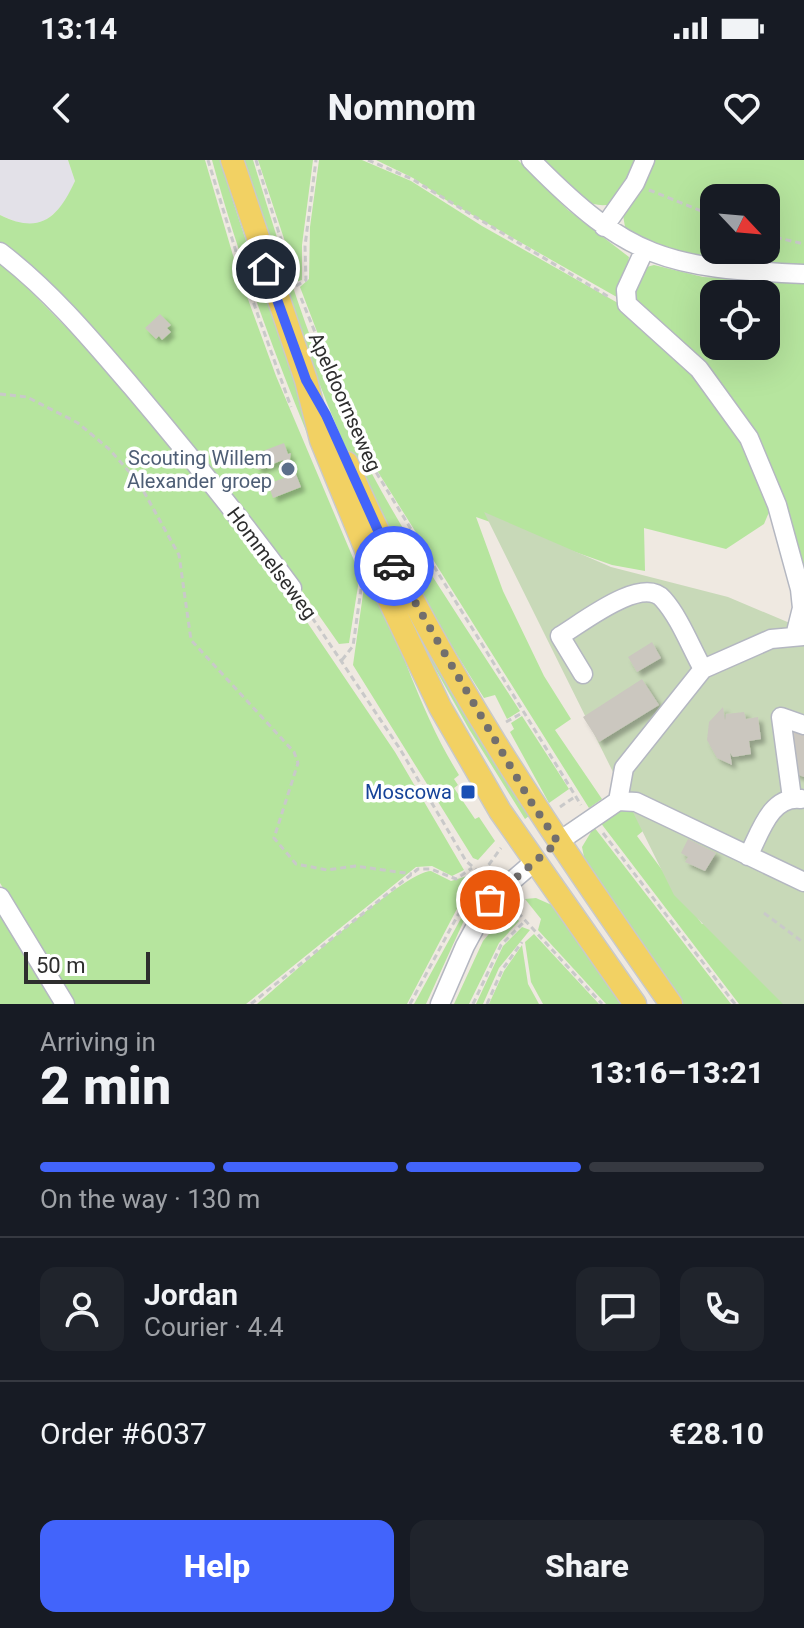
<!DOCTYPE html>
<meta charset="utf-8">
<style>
body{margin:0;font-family:Roboto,sans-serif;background:#20242c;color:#f1f3f6;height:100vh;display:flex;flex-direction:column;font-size:30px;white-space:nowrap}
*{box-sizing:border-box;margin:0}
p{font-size:26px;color:#9ea1a6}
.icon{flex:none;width:44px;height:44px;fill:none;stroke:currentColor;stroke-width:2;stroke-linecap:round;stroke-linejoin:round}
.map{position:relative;height:844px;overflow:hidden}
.drawer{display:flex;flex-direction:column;background:#171b24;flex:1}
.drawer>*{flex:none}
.needle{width:52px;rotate:116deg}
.controls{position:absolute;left:700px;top:24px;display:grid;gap:16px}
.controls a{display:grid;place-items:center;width:80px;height:80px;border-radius:16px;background:#171b24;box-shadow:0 8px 32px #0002;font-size:40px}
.scale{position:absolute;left:24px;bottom:20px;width:126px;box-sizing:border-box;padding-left:8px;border:4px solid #2e2e2e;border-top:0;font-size:22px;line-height:28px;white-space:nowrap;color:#2e2e2e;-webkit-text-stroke:6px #fff;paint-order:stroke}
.pin{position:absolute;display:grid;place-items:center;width:68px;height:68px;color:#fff;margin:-34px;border:4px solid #fff;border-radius:50%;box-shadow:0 2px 8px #0007}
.courier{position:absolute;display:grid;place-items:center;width:80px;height:80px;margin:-40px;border:6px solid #4264fb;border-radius:50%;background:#fff;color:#222;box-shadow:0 2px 10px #0007}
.head em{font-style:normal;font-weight:800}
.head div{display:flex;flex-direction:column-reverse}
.head{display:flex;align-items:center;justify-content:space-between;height:136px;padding:0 40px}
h1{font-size:52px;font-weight:800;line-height:60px}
.bar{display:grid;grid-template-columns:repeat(4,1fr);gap:12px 8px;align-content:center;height:96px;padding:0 40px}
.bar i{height:10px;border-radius:6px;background:#363941}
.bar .active{background:#4264fb}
.bar p{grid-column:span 4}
.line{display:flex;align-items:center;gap:20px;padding:0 40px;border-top:2px solid #363941}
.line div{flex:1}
.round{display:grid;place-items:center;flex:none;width:84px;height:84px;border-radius:16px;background:#20242c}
.cta{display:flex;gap:16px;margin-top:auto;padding:16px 40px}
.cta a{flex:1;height:92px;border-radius:16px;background:#4264fb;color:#fff;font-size:32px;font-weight:800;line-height:92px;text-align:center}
.cta a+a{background:#20242c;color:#f1f3f6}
.status{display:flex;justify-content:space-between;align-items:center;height:56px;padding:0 40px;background:#171b24;direction:ltr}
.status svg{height:22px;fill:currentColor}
header{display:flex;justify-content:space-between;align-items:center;height:104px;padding:0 40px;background:#171b24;font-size:36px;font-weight:800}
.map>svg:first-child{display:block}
.industrial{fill:#e3e1e8}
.green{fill:#b6e59e;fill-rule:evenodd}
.cemetery{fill:#c8d9b8}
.building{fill:#cbc7bf;filter:url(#shadow)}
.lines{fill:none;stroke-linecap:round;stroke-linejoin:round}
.minor-casing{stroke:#b4b7c1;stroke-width:21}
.major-casing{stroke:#c9c9c9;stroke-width:25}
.path{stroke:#c9c9c9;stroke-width:3;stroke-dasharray:6 4;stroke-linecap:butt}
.minor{stroke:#fff;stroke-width:18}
.major{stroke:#f2d163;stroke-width:22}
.done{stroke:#726f6d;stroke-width:8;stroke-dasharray:0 14.4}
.route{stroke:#4264fb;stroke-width:10}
.service-dot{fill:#5c6f8a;stroke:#fff;stroke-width:3}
.transit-dot{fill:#1a4fb4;stroke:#fff;stroke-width:3}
.labels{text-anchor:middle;stroke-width:7;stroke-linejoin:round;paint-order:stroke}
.street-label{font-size:20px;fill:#2e2e2e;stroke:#fff}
.service-label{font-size:20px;fill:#4e5e75;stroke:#fff;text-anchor:end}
.transit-label{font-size:20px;fill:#164399;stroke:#fff;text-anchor:end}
</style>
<div class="status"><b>13:14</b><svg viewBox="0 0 49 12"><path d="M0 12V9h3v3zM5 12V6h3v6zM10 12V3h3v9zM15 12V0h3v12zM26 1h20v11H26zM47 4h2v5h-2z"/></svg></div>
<header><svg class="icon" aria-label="back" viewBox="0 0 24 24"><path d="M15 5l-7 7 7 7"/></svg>Nomnom<svg class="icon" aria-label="heart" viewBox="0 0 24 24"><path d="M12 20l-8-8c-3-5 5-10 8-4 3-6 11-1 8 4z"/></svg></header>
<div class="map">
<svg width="804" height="844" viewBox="0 0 804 844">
<defs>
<filter id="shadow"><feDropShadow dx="4.5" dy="4.5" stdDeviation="2" flood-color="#0004"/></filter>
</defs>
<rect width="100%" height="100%" fill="#efe9e1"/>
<path class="industrial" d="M0,0H68L75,21L64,45L41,64L24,65L0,55Z"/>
<path class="green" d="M68,0H205L237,109L276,216L356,405L358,426L349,483L339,484L297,424L0,84V55C40,75 58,58 75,21Z
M212,0H220C265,145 318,286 376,427C402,490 423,557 459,615L454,619L458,625L454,628L475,659L479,657L495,681L478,700L473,698L353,505L364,427L362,404C305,271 250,140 212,0Z
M242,0H253C282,93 309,188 352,275C399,371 462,461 520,551L507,559L495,535L484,538C435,460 385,378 348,293C306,198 275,98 242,0Z
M258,0H313L302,85V120L298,121Z
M319,0H362L411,21L482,66L625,147L722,243L772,345L764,364L726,389L644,368L645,411L612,405L476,357L503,431L544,516L571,559L555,570L602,639L589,648L378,312L345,245L300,127L309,119L310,67Z
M376,0H518L568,50L629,97L622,140L446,40L413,18Z
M543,0H638L629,21L611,44C583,52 561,18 543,0Z
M651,0H804V107C752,102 666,104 625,67L623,55ZM714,38H766V90H714Z
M0,100L112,214L286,431L395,592L464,710L452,716L432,706L416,707L246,844H74L0,723Z
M654,105L703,117L804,123V427L762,296L635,147C633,129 633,109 654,105ZM714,134H766V186H714Z
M336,291L463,548L529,656L525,659L469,569L403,451Z
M522,556L569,629L549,643L510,572L514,569L511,563Z
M632,647L643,671L637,676L702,764L714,762L793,844H739L600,662L622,648Z
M594,667L731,844H682L586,707L582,687Z
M431,711L451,721L467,716L471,722L407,844H257C285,821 404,711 431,711Z
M482,720L485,725L466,756L426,844H414Z
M536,738L554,746L624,844H606L538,770L541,759L525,739Z
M510,749L519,761L499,783L469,844H454L483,781Z
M0,750L57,844H0Z
M522,767L530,770L499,808L483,844H476L503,786Z
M534,774L599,844H543L531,822L525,782Z
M522,785L528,824L539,844H489L504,811Z"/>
<path class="cemetery" d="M484,352L611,407L728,437L804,469V844H783L674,735Z"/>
<path class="building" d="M160,154L171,165L167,168L171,172L162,180L159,176L156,179L145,168Z
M284,283L288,294L291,293L290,299L301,327L273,338L268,324L289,316L283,300L258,310L252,295Z
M652,482L661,498L637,512L628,497Z
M642,519L659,545L599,582L583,557Z
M723,547L725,560L726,554L744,552L746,559L758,557L761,579L749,581L751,594L733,597L730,593L732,605L717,598L707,580L709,562Z
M786,565L804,573V617L794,613Z
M688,679L716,693L705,711L685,702L688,697L681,693Z"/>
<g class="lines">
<g class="minor-casing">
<path id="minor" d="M531,0C629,100 667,108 804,114
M604,67L635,23L645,0
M644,91L626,130L627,144L699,209L749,278L777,345L800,429L802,448L795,476
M0,92C50,130 91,179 132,227C187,292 241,359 292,428
M583,514L560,476C582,463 642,415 663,439C680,458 691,488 703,509
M792,638L781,557L804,565
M618,641L624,608L703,509L771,479L804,476
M558,682L618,641L636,642L804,722
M748,696C760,674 770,635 801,639
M0,737L65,844
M440,844L465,786L490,740L534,702"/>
</g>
<g class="major-casing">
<path id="major" d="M232,0L306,220L321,280L371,402L440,547L500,651L635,844
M347,303C430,497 550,672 671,844"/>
</g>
<path class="path" d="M208,0L241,108L291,247
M256,0L289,105
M368,0L412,19L609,137
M649,30L714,56
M766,75L804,84
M296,126L306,120L305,86L316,0
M301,138L363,290
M0,234L27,237L78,263L109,289L139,323L179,395L191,480L294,592L298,603L274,678L296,704L327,710L355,706L412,714
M371,304L581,645
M301,441L400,589L466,701L487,719
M342,500L353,486L361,429
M506,562L524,552
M560,647L576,636
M603,673L735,844
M511,745L602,844
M764,753L804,783
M251,844L418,709H431L456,719L472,708
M410,844L474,725L501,688
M473,844L501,785L525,761
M487,844L502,810L522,782"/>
<use href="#minor" class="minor"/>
<use href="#major" class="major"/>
</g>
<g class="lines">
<path class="done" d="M394,406L531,642L558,682L490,740"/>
<path class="route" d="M266,109L306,220L326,255L394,406"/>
</g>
<circle class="service-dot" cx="288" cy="309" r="8"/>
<rect class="transit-dot" x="460" y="624" width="16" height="16" rx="4"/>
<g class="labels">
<g class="street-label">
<text transform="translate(345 242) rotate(66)" y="7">Apeldoornseweg</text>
<text transform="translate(272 403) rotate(53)" y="7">Hommelseweg</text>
</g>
<g class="service-label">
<text x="272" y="305">Scouting Willem<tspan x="272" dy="23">Alexander groep</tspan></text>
</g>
<g class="transit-label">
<text x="452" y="639">Moscowa</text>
</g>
</g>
</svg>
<div class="controls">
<a><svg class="needle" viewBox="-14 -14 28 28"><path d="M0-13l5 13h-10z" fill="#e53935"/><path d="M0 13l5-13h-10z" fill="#9ea1a6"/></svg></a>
<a><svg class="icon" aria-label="locate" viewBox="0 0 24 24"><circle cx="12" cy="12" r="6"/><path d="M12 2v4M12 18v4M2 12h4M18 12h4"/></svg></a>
</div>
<div class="scale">50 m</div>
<div class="pin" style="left:490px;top:740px;background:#ea580c"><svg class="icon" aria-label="bag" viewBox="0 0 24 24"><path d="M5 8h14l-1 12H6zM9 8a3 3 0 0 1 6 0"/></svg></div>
<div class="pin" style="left:266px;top:109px;background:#1f2937"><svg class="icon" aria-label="home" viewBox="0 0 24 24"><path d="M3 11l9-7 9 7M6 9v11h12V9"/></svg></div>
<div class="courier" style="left:394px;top:406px"><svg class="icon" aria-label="car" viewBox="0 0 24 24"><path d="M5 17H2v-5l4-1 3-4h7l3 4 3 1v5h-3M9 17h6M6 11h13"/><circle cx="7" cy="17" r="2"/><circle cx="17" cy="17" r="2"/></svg></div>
</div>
<section class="drawer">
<div class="head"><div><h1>2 min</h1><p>Arriving in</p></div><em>13:16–13:21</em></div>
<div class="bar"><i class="active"></i><i class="active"></i><i class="active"></i><i></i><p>On the way · 130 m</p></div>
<div class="line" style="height:144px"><a class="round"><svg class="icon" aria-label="person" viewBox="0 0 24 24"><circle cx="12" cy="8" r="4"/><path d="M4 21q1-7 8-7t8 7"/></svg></a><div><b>Jordan</b><p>Courier · 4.4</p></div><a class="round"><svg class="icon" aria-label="chat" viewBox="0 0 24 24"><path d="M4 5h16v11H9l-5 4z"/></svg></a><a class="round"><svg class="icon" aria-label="phone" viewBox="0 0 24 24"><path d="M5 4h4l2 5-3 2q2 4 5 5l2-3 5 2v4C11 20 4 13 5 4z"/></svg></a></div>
<div class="line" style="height:104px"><div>Order #6037</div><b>€28.10</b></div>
<div class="cta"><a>Help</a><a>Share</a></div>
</section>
